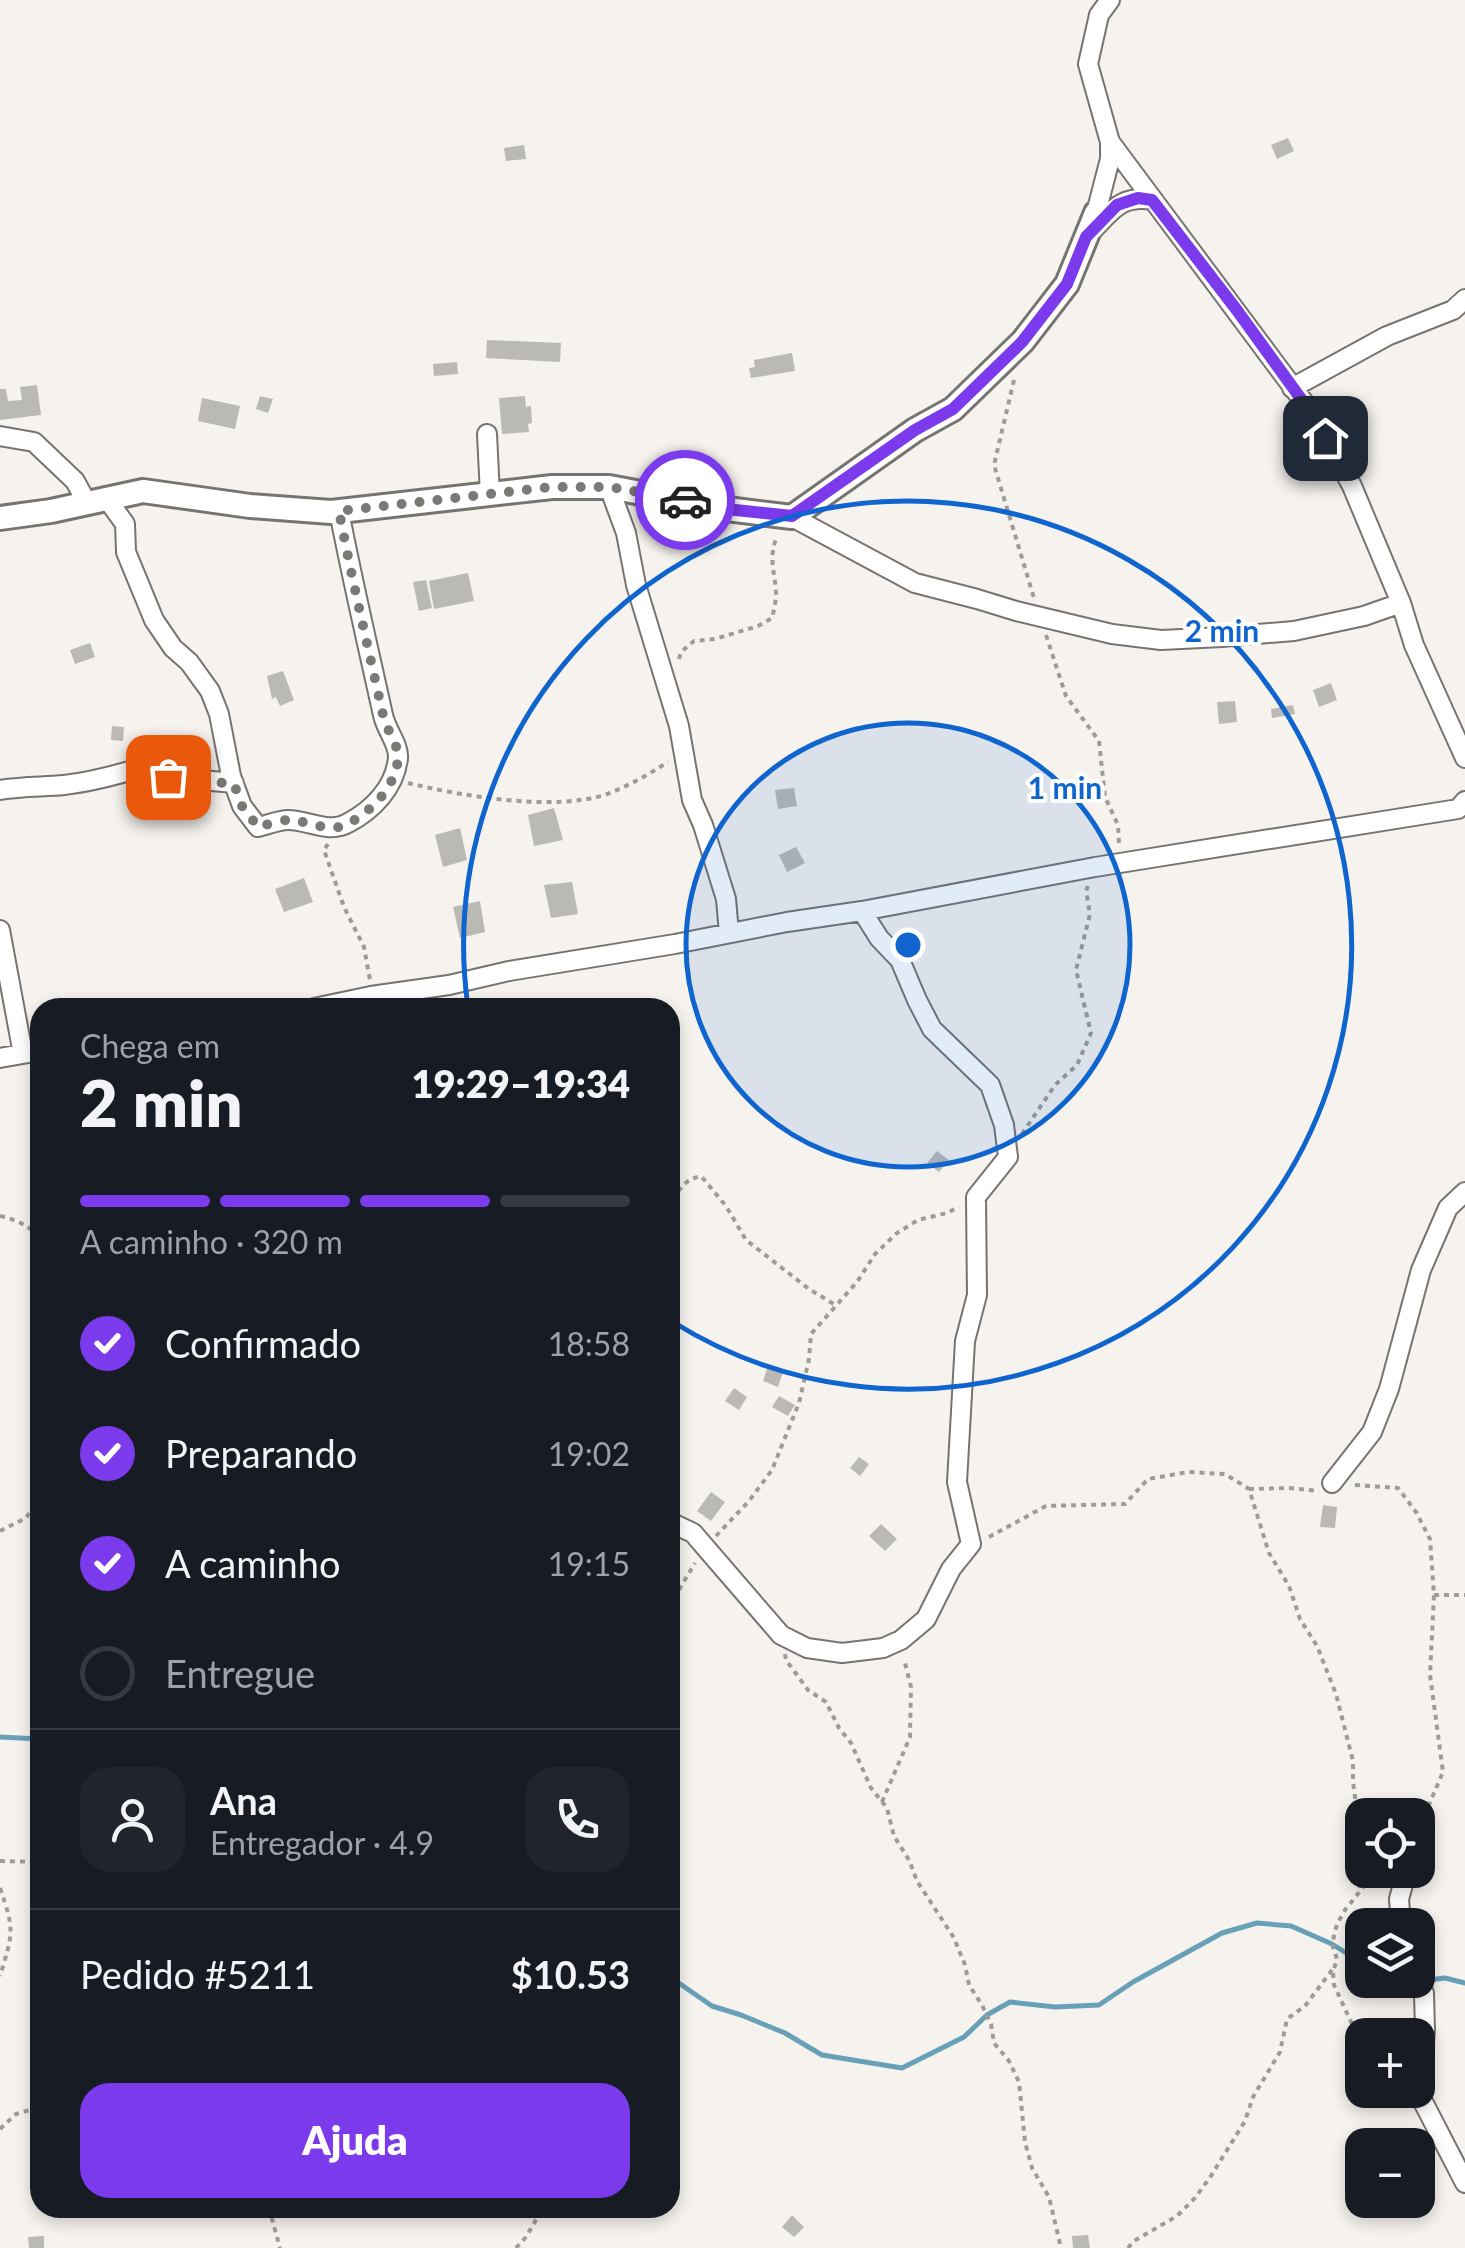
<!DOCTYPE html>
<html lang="pt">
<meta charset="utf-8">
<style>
body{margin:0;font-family:Lato,sans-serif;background:#20242c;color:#f1f3f6;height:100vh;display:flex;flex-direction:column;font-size:38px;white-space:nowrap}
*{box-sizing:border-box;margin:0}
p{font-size:32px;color:#9ea1a6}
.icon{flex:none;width:55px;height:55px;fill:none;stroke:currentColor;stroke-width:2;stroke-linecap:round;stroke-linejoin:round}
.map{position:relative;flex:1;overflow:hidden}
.side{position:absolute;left:30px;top:998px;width:650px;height:1220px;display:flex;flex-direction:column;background:#171b24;border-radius:30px;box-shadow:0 5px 15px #0003}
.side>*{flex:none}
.fabs{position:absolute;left:1345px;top:1798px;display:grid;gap:20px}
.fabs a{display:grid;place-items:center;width:90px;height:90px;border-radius:20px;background:#171b24;box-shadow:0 5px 15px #0003;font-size:50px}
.pin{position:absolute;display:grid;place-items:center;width:85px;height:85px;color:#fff;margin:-42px;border-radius:20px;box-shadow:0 5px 15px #0006}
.courier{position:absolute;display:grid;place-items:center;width:100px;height:100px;margin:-50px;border:8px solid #7c3aed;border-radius:50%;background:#fff;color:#222;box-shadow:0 2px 12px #0007}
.summary em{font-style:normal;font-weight:800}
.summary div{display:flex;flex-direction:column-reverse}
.summary{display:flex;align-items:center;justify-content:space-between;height:170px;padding:0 50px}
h1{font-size:65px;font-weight:800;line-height:75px}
.bar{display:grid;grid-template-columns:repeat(4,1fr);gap:15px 10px;align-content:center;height:120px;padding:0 50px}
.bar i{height:12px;border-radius:8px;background:#363941}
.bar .active{background:#7c3aed}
.bar p{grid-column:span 4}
.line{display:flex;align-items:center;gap:25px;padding:0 50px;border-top:2px solid #363941}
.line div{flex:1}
.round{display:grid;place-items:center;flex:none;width:105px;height:105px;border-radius:30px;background:#20242c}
ol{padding:0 50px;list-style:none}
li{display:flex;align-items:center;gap:30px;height:110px}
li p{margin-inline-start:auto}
li .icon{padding:10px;border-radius:50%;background:#7c3aed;color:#fff;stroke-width:4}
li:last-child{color:#9ea1a6}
li i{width:55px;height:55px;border:5px solid #363941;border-radius:50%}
.button{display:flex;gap:20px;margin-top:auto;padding:20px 50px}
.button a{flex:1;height:115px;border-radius:30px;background:#7c3aed;color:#fff;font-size:40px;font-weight:800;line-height:115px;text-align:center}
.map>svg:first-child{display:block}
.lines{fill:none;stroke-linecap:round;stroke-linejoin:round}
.stream{stroke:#67a0b7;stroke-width:5}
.building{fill:#bbb9b4}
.minor-casing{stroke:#76746f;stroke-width:22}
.tertiary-casing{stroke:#76746f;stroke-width:28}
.path{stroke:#9e9c98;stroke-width:4;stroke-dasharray:5 5;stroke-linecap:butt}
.minor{stroke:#fff;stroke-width:18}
.tertiary{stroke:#fff;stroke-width:22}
.done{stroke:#7a7976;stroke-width:10;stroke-dasharray:0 18}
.route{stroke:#7c3aed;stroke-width:12}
.ring{fill:none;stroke:#1064cd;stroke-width:5}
.centre{fill:#1064cd;stroke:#fff;stroke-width:5}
.ring-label{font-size:30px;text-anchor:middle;font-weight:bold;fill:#1064cd;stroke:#fff;stroke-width:8;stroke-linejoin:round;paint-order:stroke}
</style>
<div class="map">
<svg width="1465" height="2248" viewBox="0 0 1465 2248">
<rect width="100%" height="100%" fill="#f6f3ee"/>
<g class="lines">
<path class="stream" d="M0,1737L40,1739
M670,1977L712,2006L741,2015L785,2033L822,2055L902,2068L964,2037L987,2015L1010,2002L1055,2007L1099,2005L1133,1982L1222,1933L1257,1923L1291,1926L1332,1944L1362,1963
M1420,1981L1445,1978L1465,1983"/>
</g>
<path class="building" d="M1288,138L1294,151L1277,159L1271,145Z
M524,145L526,159L506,161L504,148Z
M487,340L561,343L560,362L486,358Z
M792,353L795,371L751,378L749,368L755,367L754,360Z
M457,362L458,374L434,376L433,364Z
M37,385L41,415L0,420V389H6L8,401L22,400L20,387Z
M260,396L273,399L268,413L256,409Z
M525,396L526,407L531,406L532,423L528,424L529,432L502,434L499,398Z
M202,398L240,406L235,429L198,421Z
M468,573L474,601L434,609L429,581Z
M426,580L432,608L419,611L413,582Z
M90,643L95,657L75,664L70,650Z
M283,671L294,700L280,706L276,697L272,699L267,676Z
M1331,683L1337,700L1319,707L1313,690Z
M1235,701L1237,722L1219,724L1217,702Z
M1293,705L1295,714L1272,718L1271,709Z
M112,726L124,727L123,741L111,740Z
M794,788L797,806L778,809L775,790Z
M554,808L563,840L534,846L528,815Z
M460,828L467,860L443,867L435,835Z
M796,847L805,863L787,872L779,855Z
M304,878L313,902L284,912L275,889Z
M572,882L578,914L551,918L544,885Z
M480,901L485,932L460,938L453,907Z
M937,1151L949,1160L939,1172L927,1163Z
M768,1366L783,1372L778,1387L763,1381Z
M734,1388L747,1397L739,1410L725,1401Z
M779,1396L795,1405L788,1416L772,1407Z
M859,1457L869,1464L860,1476L850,1468Z
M711,1492L725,1502L711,1521L697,1511Z
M1323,1505L1337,1507L1335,1528L1320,1527Z
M881,1524L897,1539L885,1551L869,1536Z
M792,2215L804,2227L794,2237L782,2227Z
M1088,2235L1090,2248H1073L1072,2236Z
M44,2236V2248H29L28,2237Z"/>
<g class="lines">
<g class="minor-casing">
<path id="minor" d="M1110,142L1312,413L1352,486L1401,603L1414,645L1465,758
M1096,213L1110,159V142L1088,64L1099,15L1110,0
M1093,230C1113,209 1122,195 1153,200
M1292,388L1387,336L1453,310L1465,299
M487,434L490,495
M0,436L34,442L75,481L87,503
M609,487L626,533L636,585L679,726L692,800L703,825L726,899L729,933
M107,499L125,524L126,552L154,620L173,648L189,662L210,691L219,714L231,776L242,806L258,827C267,825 279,820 288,820C308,820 329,834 348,823C373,810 395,787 398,758C399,744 386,730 383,715C368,647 352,579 339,511
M792,517L915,583L977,599L1016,611L1112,634L1161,640L1222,637L1294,631L1364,616L1401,603
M0,790C22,786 43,787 64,785C91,782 117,775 143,767L168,777L234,783
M862,911L1095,867L1458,809L1465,801
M0,930L23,1054
M314,1008L371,996L449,985L509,971L675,944L787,922L862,911L879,938L900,960L917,1000L932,1029L990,1085L1004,1125L1008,1157L976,1197L977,1295L965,1341L957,1482L971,1544L951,1569L926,1619L901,1640L883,1648L842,1653L807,1648L781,1635L693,1533L674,1524L670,1519
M0,1058L40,1051
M1332,1483L1372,1432L1389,1389L1421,1270L1448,1208L1465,1192
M1418,1834L1420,1824
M1401,1925L1399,1899L1407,1870
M1417,1980L1424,1993L1425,2031L1419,2094L1465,2183"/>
</g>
<g class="tertiary-casing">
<path id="tertiary" d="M0,518L51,511L143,491L250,506L331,512L552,487H609L727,509L792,517L915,430L953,409L1023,341L1067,284L1096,213"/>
</g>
<path class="path" d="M1014,380L994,465L1034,598
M1046,635L1066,696L1099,741L1105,797L1118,825L1119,844
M679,659L681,652L694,641L715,639L758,626L772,618C774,610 776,601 776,593C775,572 768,557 777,537
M408,783C462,796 554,812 607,794C629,786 649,774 668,762
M328,844L324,850L344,907L364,947L370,980
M1022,1134L1055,1085L1077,1065L1091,1033L1076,970L1090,914L1086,891L1088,886
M670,1197C685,1189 679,1182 701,1176L726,1206L746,1240L809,1289L837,1306
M0,1216C16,1220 29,1225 40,1238
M1355,1485L1398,1488L1416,1512L1430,1539L1434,1595L1430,1675L1443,1772L1428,1807
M1249,1489L1289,1488L1319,1491
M0,1531L26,1518L40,1498
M716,1536L749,1501L772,1470L799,1403L809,1359L811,1334L857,1282L875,1254L897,1233L918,1220L947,1213L959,1207
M989,1537L1046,1506L1125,1504L1148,1479L1188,1472L1225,1474L1249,1489L1269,1553L1289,1586L1300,1619L1317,1646L1336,1694L1353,1761V1782L1358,1819L1355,1834L1356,1859L1360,1888
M1434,1595H1465
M670,1629L680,1588L695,1563
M785,1654L786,1660L808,1690L826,1702L839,1728L851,1743L871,1788L887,1808L894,1836L909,1860L917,1881L954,1938L965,1965L969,1985L982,2005L991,2024L994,2043L1009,2061L1019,2082L1025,2142L1032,2168L1049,2197L1061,2248
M882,1802L910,1737L911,1687L904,1659
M0,1861L40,1862
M0,1888C15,1931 13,1933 0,1976
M1352,2024L1334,1985L1333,1972L1337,1959L1332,1944L1337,1924L1345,1910L1377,1870
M0,2129L16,2114L40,2107
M269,2208L280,2248
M516,2248L526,2237L543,2208
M1128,2248L1134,2241L1177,2216L1195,2198L1211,2176L1245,2121L1253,2097L1280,2052L1287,2019L1305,2006L1335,1966"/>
<use href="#minor" class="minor"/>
<use href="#tertiary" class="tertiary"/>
</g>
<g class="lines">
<path class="done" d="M168,777L234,784L242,806L258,827C267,825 279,820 288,820C307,820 329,834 348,824C373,810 395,787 398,759C399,744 386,730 383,715C368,647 352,580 339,511L552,487H609L685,500"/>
<path class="route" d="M685,500L726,509L792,516L915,430L953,409L1022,342L1067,284L1086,237L1117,205L1138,198L1152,200L1236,309L1312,414L1325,438"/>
</g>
<circle cx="908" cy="945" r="222" fill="#1064cd" fill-opacity=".12"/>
<g class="ring">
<circle cx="908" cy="945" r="222"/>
<path d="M468 1007A444 444 0 1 1 673 1322"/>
</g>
<circle cx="908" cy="945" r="15" class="centre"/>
<g class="ring-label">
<text x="1222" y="642">2 min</text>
<text x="1065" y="799">1 min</text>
</g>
</svg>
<div class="fabs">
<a><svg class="icon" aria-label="locate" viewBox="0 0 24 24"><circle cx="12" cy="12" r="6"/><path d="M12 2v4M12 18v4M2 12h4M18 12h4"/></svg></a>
<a><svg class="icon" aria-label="layers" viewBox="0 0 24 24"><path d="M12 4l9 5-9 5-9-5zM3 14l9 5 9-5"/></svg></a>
<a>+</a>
<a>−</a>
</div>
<div class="pin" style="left:168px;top:777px;background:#ea580c"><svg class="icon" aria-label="bag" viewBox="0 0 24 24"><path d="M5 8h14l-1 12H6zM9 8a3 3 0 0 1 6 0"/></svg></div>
<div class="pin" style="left:1325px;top:438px;background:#1f2937"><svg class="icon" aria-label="home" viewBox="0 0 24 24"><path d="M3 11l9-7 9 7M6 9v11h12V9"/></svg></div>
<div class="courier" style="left:685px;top:500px"><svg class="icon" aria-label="car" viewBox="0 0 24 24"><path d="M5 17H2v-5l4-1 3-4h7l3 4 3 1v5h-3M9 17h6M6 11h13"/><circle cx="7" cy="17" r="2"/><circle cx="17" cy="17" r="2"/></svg></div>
<section class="side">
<div class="summary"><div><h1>2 min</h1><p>Chega em</p></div><em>19:29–19:34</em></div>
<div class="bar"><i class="active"></i><i class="active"></i><i class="active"></i><i></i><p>A caminho · 320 m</p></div>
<ol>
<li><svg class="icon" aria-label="check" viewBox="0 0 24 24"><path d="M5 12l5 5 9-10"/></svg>Confirmado<p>18:58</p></li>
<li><svg class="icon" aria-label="check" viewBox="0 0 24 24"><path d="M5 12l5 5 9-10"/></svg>Preparando<p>19:02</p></li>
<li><svg class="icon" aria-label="check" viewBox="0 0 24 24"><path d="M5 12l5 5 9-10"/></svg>A caminho<p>19:15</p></li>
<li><i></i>Entregue</li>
</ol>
<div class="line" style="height:180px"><a class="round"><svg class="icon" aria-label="person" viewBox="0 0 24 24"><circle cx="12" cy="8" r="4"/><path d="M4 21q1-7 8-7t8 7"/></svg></a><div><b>Ana</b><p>Entregador · 4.9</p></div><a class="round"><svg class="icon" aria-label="phone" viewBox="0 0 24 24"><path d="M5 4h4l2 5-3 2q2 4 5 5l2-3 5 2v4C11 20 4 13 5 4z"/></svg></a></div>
<div class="line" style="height:130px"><div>Pedido #5211</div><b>$10.53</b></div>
<div class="button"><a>Ajuda</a></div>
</section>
</div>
